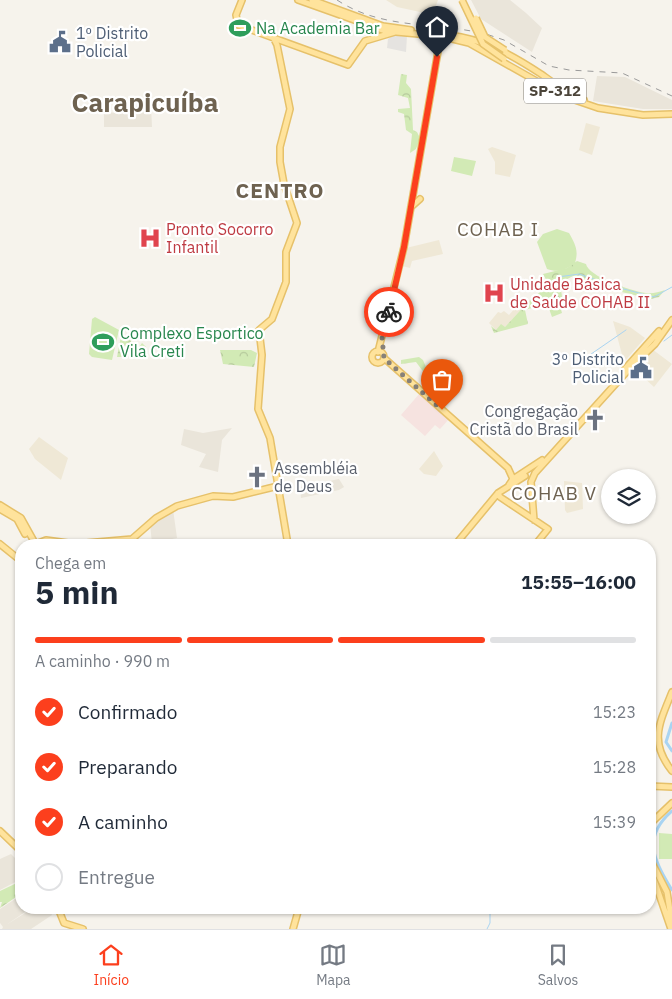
<!DOCTYPE html>
<html lang="pt">
<meta charset="utf-8">
<style>
body{margin:0;font-family:"IBM Plex Sans",sans-serif;background:#f2f2f3;color:#1f2937;height:100vh;display:flex;flex-direction:column;font-size:19px;white-space:nowrap}
*{box-sizing:border-box;margin:0}
p{font-size:16px;color:#747a83}
.icon{flex:none;width:28px;height:28px;fill:none;stroke:currentColor;stroke-width:2;stroke-linecap:round;stroke-linejoin:round}
.map{position:relative;flex:1;overflow:hidden}
.panel{position:absolute;left:15px;top:539px;width:641px;height:375px;display:flex;flex-direction:column;background:#fff;border-radius:20px;box-shadow:0 1px 4px #0004}
.panel>*{flex:none}
.controls{position:absolute;left:601px;top:469px;display:grid;gap:10px}
.controls a{display:grid;place-items:center;width:55px;height:55px;border-radius:50%;background:#fff;box-shadow:0 1px 4px #0004;font-size:25px}
.pin{position:absolute;display:grid;place-items:center;width:42px;height:42px;color:#fff;margin:-51px -21px;border-radius:50% 50% 50% 0;rotate:-45deg;box-shadow:0 0 5px #0007}
.pin .icon{rotate:45deg}
.courier{position:absolute;display:grid;place-items:center;width:50px;height:50px;margin:-25px;border:4px solid #fc3f1d;border-radius:50%;background:#fff;color:#222;box-shadow:0 1px 6px #0007}
.overview em{font-style:normal;font-weight:700}
.overview div{display:flex;flex-direction:column-reverse}
.overview{display:flex;align-items:center;justify-content:space-between;height:85px;padding:0 20px}
h1{font-size:32px;font-weight:700;line-height:38px}
.bar{display:grid;grid-template-columns:repeat(4,1fr);gap:8px 5px;align-content:center;height:60px;padding:0 20px}
.bar i{height:6px;border-radius:4px;background:#e0e1e3}
.bar .current{background:#fc3f1d}
.bar p{grid-column:span 4}
ol{padding:0 20px;list-style:none}
li{display:flex;align-items:center;gap:15px;height:55px}
li p{margin-inline-start:auto}
li .icon{padding:5px;border-radius:50%;background:#fc3f1d;color:#fff;stroke-width:4}
li:last-child{color:#747a83}
li i{width:28px;height:28px;border:2px solid #e0e1e3;border-radius:50%}
.tab-bar{display:flex;justify-content:space-around;align-items:center;height:70px;border-top:1px solid #e0e1e3;background:#fff;font-size:14px;color:#747a83}
.tab-bar a{display:grid;justify-items:center;gap:2px}
.tab-bar .current{color:#fc3f1d}
.map>svg:first-child{display:block}
.residential{fill:#eae5da}
.education{fill:#efe8d6}
.medical{fill:#f6e3e0}
.forest{fill:url(#forest-crowns)}
.park{fill:#d2eab5}
.parking{fill:#e5e3e0}
.lines{fill:none;stroke-linecap:round;stroke-linejoin:round}
.stream{stroke:#a9d4f2;stroke-width:1}
.river{stroke:#a9d4f2;stroke-width:3}
.major-casing{stroke:#e6c16a;stroke-width:8}
.major{stroke:#ffe39c;stroke-width:5}
.rail{stroke:#9a9a9a;stroke-width:1;stroke-dasharray:6 6;stroke-linecap:butt}
.major-bridge-casing{stroke:#e6c16a;stroke-width:8;stroke-linecap:butt}
.major-bridge{stroke:#ffe39c;stroke-width:5}
.done{stroke:#878178;stroke-width:5;stroke-dasharray:0 9}
.route{stroke:#fc3f1d;stroke-width:6}
.labels{text-anchor:middle;stroke-width:4.5;stroke-linejoin:round;paint-order:stroke}
.shield{fill:#fff;stroke:#817c74;stroke-width:1}
.shield-label{font-size:15px;font-weight:bold;fill:#4b4439}
.leisure-label{font-size:16px;fill:#27864d;stroke:#fff;text-anchor:start}
.service-label{font-size:16px;fill:#4e5e75;stroke:#fff;text-anchor:start}
.health-label{font-size:16px;fill:#be3a42;stroke:#fff;text-anchor:start}
.worship-label{font-size:16px;fill:#5b616d;stroke:#fff;text-anchor:end}
.quarter-label{font-size:19px;letter-spacing:1px;fill:#6e6250;stroke:#fff}
.district-label{font-size:21px;font-weight:bold;letter-spacing:1px;fill:#6e6250;stroke:#fff}
.town-label{font-size:26px;font-weight:bold;fill:#6e6250;stroke:#fff}
</style>
<div class="map">
<svg width="672" height="929" viewBox="0 0 672 929">
<defs>
<pattern id="forest-crowns" width="20" height="18" patternUnits="userSpaceOnUse" patternTransform="scale(1.25)"><rect width="20" height="18" fill="#d2eab5"/><path d="M2 6a3 3 0 1 1 6 0M12 15a3 3 0 1 1 6 0" fill="none" stroke="#b6ca9c"/></pattern>
</defs>
<rect width="100%" height="100%" fill="#f6f3ec"/>
<path class="residential" d="M471,0H510L526,13L542,28L532,52L481,19Z
M597,76L625,77L672,100V109H643L593,101Z
M135,106H151L152,127H104V112L133,114Z
M232,428L222,440L218,472L199,467L206,454L181,445L184,429L203,433Z
M339,479L344,487L339,490L301,498L300,487Z
M173,509L177,538L152,543L150,524Z
M11,854L21,864V879L0,890V859Z
M21,895V908H31L6,925L33,908H49L52,915L31,929H2L3,927L0,923V909Z"/>
<path class="education" d="M386,0H438L434,11L425,13L397,7Z
M586,123L600,127L592,155L579,150Z
M492,147L516,155L510,177L495,174V162L488,149Z
M439,240L443,254L412,261L410,268L402,266L406,248Z
M517,306L521,310L505,327L496,330L489,323L498,312L501,313L504,311L509,315Z
M613,321L630,327L645,338L624,362Z
M652,349L672,364L654,387L641,375L648,367L641,360Z
M39,437L68,458L61,480L35,459L29,449Z
M434,451L443,466L436,476L424,474L419,469Z
M564,481L582,483L583,509L567,513L565,510Z"/>
<path class="medical" d="M420,393L449,419L440,429L435,425L425,436L401,415Z"/>
<path class="forest" d="M401,74L407,75L406,83L411,89L413,130L417,132L420,138L416,149L410,153L412,134L406,130L404,114L398,112V109L410,108L408,98L398,95Z
M577,261L586,264C588,276 630,291 646,293C652,294 659,292 665,290L659,297L651,299L609,289L573,276L560,283L563,303H559L562,313L552,317L548,306L542,305L525,310L528,324L494,333L491,326L496,330L501,324L505,327L529,301L549,285L543,274L567,268Z
M121,336H128L135,349H138L142,343L146,347L140,354V358L130,357L131,350L124,346L121,354L129,357H117Z
M220,350H251L257,353L254,367L223,364Z
M419,357L423,360L429,374L437,379L462,372L463,377L434,386L416,362L401,364V360Z
M21,881V889L18,892L19,895L0,908L2,902H0V891Z"/>
<path class="park" d="M454,157L476,161L472,176L451,171Z
M557,229L569,233C575,244 579,250 575,263C566,270 558,273 547,269L537,242L543,234Z
M95,317L119,330L112,360L92,357L89,354L92,319Z
M659,833L672,834V859H659Z"/>
<path class="parking" d="M392,36H407L406,52L387,48L388,39Z"/>
<g class="lines">
<path class="stream" d="M558,277L579,274L620,288L654,297L672,287
M664,341L672,335
M581,361L626,330
M487,929L490,923V908"/>
<path class="river" d="M672,723L666,742L672,751
M672,811C642,837 653,860 672,890"/>
<g class="major-casing">
<path id="major" d="M242,0L236,15L238,25L348,65L365,41L395,32
M298,0L385,31L440,36L469,43L563,96L598,108L643,115L672,114
M312,0L383,26L411,30
M449,35C484,39 512,55 541,74C555,84 568,94 584,100
M273,37L277,45L290,109L280,147V162L284,184L297,223L286,252V282L272,319L259,330L262,355L258,409L270,438L288,545
M411,207L420,199
M372 357a6 6 0 1 1 12 0a6 6 0 1 1-12 0Z
M378,352L404,247L441,34
M384,358L508,468L513,479L509,485
M625,369L659,331
M513,479L542,460
M498,493L500,497L548,529L535,545
M0,505L21,518L36,545
M0,509L17,519L25,534
M534,520L531,482L535,473L630,368L655,344L672,320
M0,544L21,561
M33,545L46,540L75,544L132,539L156,518L177,506L213,496L233,497L278,486
M455,545L498,493L525,476
M672,692C659,724 649,742 672,771
M650,786L672,787
M650,824L672,803
M0,831L21,851
M650,859L667,892L672,923
M650,868L671,929
M58,908L64,923L83,929
M293,929L299,908"/>
</g>
<use href="#major" class="major"/>
<path class="rail" d="M337,0C384,31 438,21 489,35L504,40L549,66L569,70L622,73L672,96"/>
<g class="major-bridge-casing">
<path id="major-bridge" d="M462,0L483,44L504,59
M476,18L485,37L505,50"/>
</g>
<use href="#major-bridge" class="major-bridge"/>
</g>
<g class="lines">
<path class="done" d="M389,312L382,337L384,358L442,410"/>
<path class="route" d="M389,312L404,247L437,57"/>
</g>
<defs>
<g id="stadium-bare" transform="scale(1.725)"><path d="M0-5a6.5 5 0 1 0 0 10a6.5 5 0 1 0 0-10ZM-3.5-1.8h7v3.6h-7Z" fill="#2e9e5b" stroke="#fff" stroke-width="2.5" paint-order="stroke"/></g>
<g id="civic-bare" transform="scale(1.725)"><path d="M-.6-6.5H3V-4.5H.6V-3L4-1V1h2V6H-6V1h2V-1L-.6-3ZM-1.2 2.5V6h2.4V2.5Z" fill="#5c6f8a" stroke="#fff" stroke-width="2.5" paint-order="stroke"/></g>
<g id="hospital-bare" transform="scale(1.725)"><path d="M-5-5h3v3.5h4V-5h3V5h-3V1.5h-4V5h-3Z" fill="#e0444e" stroke="#fff" stroke-width="2.5" paint-order="stroke"/></g>
<g id="church-bare" transform="scale(1.725)"><path d="M-1.2-6h2.4v3.5h3.3v2.4h-3.3V6h-2.4V-.1h-3.3v-2.4h3.3Z" fill="#6b7280" stroke="#fff" stroke-width="2.5" paint-order="stroke"/></g>
</defs>
<g fill-rule="evenodd">
<use href="#stadium-bare" x="240" y="28"/>
<use href="#civic-bare" x="60" y="42"/>
<use href="#hospital-bare" x="150" y="238"/>
<use href="#hospital-bare" x="494" y="293"/>
<use href="#stadium-bare" x="103" y="342"/>
<use href="#civic-bare" x="641" y="368"/>
<use href="#church-bare" x="595" y="420"/>
<use href="#church-bare" x="257" y="477"/>
</g>
<g class="labels">
<rect class="shield" x="524" y="78.5" width="62" height="25" rx="4"/>
<g class="shield-label">
<text x="555" y="96">SP-312</text>
</g>
<g class="leisure-label">
<text x="256" y="34">Na Academia Bar</text>
<text x="120" y="339">Complexo Esportico<tspan x="120" dy="18">Vila Creti</tspan></text>
</g>
<g class="service-label">
<text x="76" y="39">1º Distrito<tspan x="76" dy="18">Policial</tspan></text>
<text x="624" y="365" text-anchor="end">3º Distrito<tspan x="624" dy="18">Policial</tspan></text>
</g>
<g class="health-label">
<text x="166" y="235">Pronto Socorro<tspan x="166" dy="18">Infantil</tspan></text>
<text x="510" y="290">Unidade Básica<tspan x="510" dy="18">de Saúde COHAB II</tspan></text>
</g>
<g class="worship-label">
<text x="578" y="417">Congregação<tspan x="578" dy="18">Cristã do Brasil</tspan></text>
<text x="274" y="474" text-anchor="start">Assembléia<tspan x="274" dy="18">de Deus</tspan></text>
</g>
<g class="quarter-label">
<text x="498" y="236">COHAB I</text>
<text x="554" y="500">COHAB V</text>
</g>
<g class="district-label">
<text x="280" y="198">CENTRO</text>
</g>
<g class="town-label">
<text x="145" y="112">Carapicuíba</text>
</g>
</g>
</svg>
<div class="controls">
<a><svg class="icon" aria-label="layers" viewBox="0 0 24 24"><path d="M12 4l9 5-9 5-9-5zM3 14l9 5 9-5"/></svg></a>
</div>
<div class="pin" style="left:442px;top:410px;background:#ea580c"><svg class="icon" aria-label="bag" viewBox="0 0 24 24"><path d="M5 8h14l-1 12H6zM9 8a3 3 0 0 1 6 0"/></svg></div>
<div class="pin" style="left:437px;top:57px;background:#1f2937"><svg class="icon" aria-label="home" viewBox="0 0 24 24"><path d="M3 11l9-7 9 7M6 9v11h12V9"/></svg></div>
<div class="courier" style="left:389px;top:312px"><svg class="icon" aria-label="bike" viewBox="0 0 24 24"><circle cx="6" cy="16" r="4"/><circle cx="18" cy="16" r="4"/><path d="M6 16l4-8h5l3 8M10 8l3 8H6M13 5h3"/></svg></div>
<section class="panel">
<div class="overview"><div><h1>5 min</h1><p>Chega em</p></div><em>15:55–16:00</em></div>
<div class="bar"><i class="current"></i><i class="current"></i><i class="current"></i><i></i><p>A caminho · 990 m</p></div>
<ol>
<li><svg class="icon" aria-label="check" viewBox="0 0 24 24"><path d="M5 12l5 5 9-10"/></svg>Confirmado<p>15:23</p></li>
<li><svg class="icon" aria-label="check" viewBox="0 0 24 24"><path d="M5 12l5 5 9-10"/></svg>Preparando<p>15:28</p></li>
<li><svg class="icon" aria-label="check" viewBox="0 0 24 24"><path d="M5 12l5 5 9-10"/></svg>A caminho<p>15:39</p></li>
<li><i></i>Entregue</li>
</ol>
</section>
</div>
<nav class="tab-bar">
<a class="current"><svg class="icon" aria-label="home" viewBox="0 0 24 24"><path d="M3 11l9-7 9 7M6 9v11h12V9"/></svg>Início</a>
<a><svg class="icon" aria-label="map" viewBox="0 0 24 24"><path d="M3 6l6-2 6 2 6-2v14l-6 2-6-2-6 2zM9 4v14M15 6v14"/></svg>Mapa</a>
<a><svg class="icon" aria-label="saved" viewBox="0 0 24 24"><path d="M7 4h10v16l-5-4-5 4z"/></svg>Salvos</a>
</nav>
